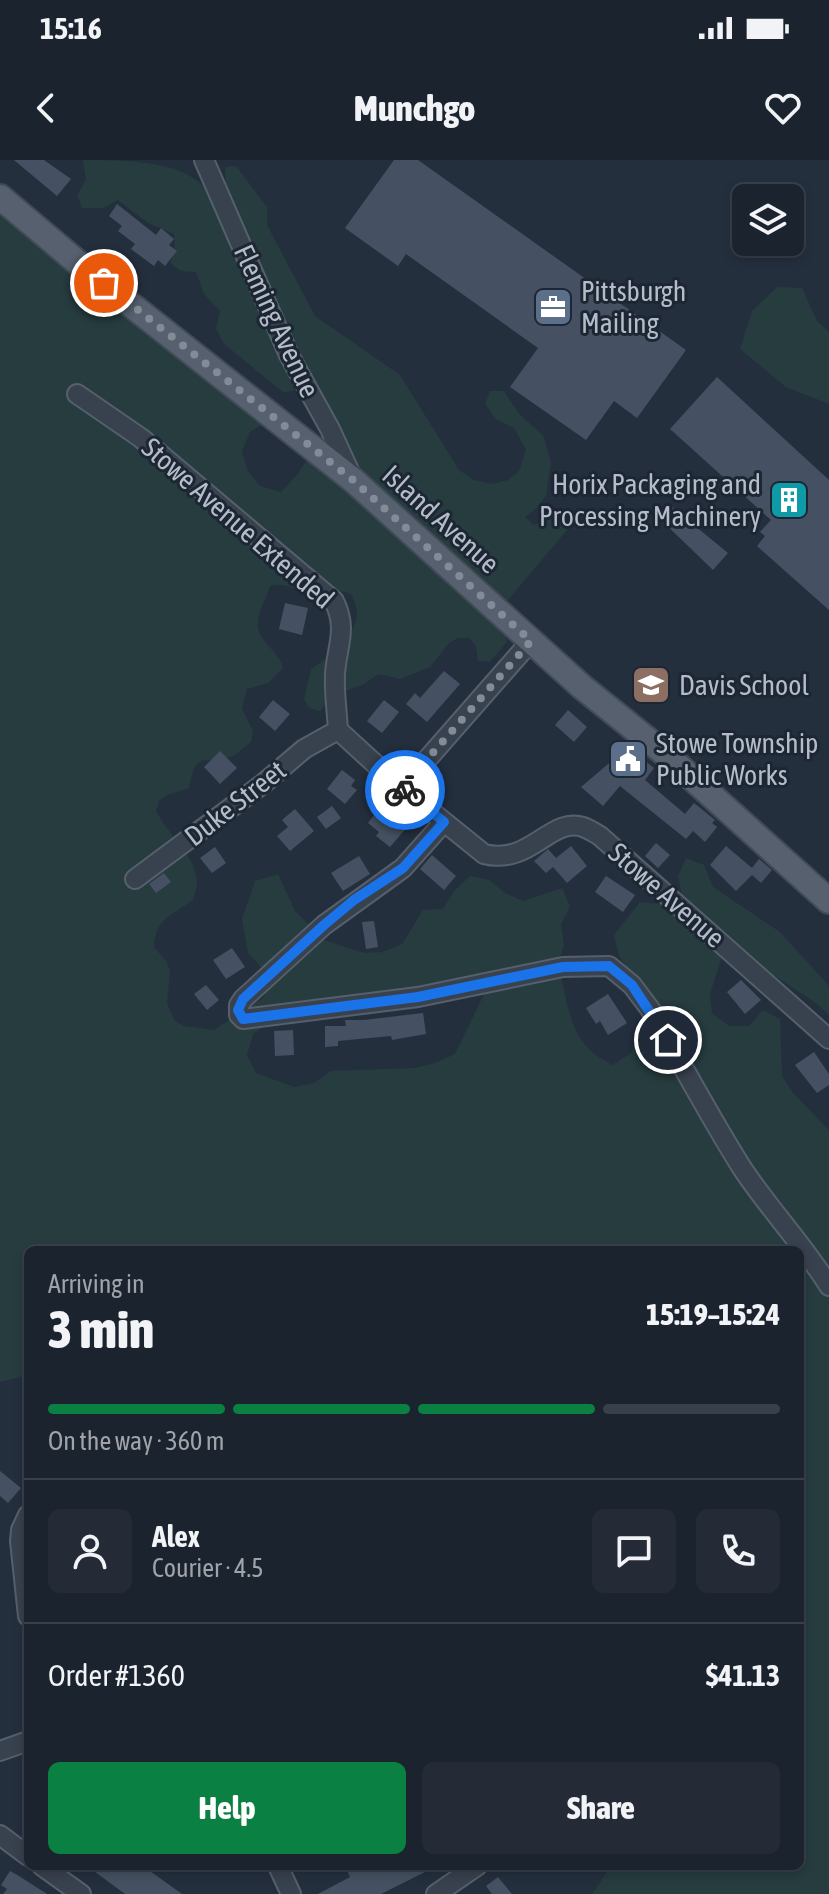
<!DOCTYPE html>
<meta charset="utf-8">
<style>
body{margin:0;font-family:"Asap Condensed",sans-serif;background:#242b36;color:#f1f3f6;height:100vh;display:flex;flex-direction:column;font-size:30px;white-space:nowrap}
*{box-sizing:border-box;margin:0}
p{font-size:26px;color:#a0a4aa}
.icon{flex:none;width:44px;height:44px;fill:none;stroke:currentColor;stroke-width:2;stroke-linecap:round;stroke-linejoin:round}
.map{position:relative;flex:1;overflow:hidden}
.side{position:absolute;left:24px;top:1086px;width:780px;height:624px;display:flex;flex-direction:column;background:#1b232e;border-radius:12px;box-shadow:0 4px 12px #0003,0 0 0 2px #39404a}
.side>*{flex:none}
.controls{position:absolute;left:732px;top:24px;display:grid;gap:16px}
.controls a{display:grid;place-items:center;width:72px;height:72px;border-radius:12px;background:#1b232e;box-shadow:0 4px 12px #0003,0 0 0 2px #39404a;font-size:40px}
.pin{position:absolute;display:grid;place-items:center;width:68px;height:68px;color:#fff;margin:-34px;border:4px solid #fff;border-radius:50%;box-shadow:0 2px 8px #0007}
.courier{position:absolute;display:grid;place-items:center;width:80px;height:80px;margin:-40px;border:6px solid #1a73e8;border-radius:50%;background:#fff;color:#222;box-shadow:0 2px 10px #0007}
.summary em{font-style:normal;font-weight:800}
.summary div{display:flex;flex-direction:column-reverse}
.summary{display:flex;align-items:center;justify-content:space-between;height:136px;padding:0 24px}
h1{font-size:52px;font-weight:800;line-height:60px}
.bar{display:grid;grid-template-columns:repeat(4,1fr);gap:12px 8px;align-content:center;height:96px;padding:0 24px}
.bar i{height:10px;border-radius:6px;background:#39404a}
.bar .selected{background:#0b8043}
.bar p{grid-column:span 4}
.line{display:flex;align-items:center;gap:20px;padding:0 24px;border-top:2px solid #39404a}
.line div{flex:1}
.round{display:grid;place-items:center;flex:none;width:84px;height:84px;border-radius:12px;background:#242b36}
.cta{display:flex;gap:16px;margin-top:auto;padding:16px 24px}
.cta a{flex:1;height:92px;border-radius:12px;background:#0b8043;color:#fff;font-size:32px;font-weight:800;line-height:92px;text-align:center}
.cta a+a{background:#242b36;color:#f1f3f6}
.status{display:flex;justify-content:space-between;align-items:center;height:56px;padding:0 40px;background:#1b232e;direction:ltr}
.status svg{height:22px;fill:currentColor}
header{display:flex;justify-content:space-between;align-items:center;height:104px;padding:0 24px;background:#1b232e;font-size:36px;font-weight:800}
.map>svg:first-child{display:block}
.green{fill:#263c3f}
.building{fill:#455162}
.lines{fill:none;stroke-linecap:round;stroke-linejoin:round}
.minor-casing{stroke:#565f6c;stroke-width:22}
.major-casing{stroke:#414a57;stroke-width:28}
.minor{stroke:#38414e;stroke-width:18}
.major{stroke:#56606e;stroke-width:24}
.done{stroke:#828b98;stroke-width:8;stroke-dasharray:0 14.4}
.route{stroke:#1a73e8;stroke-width:10}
.labels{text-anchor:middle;stroke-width:6;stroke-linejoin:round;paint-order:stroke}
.poi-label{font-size:28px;fill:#b4bcc9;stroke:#1d2633;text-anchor:start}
.street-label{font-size:28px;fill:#b4bcc9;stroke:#1d2633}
</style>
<div class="status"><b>15:16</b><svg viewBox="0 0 49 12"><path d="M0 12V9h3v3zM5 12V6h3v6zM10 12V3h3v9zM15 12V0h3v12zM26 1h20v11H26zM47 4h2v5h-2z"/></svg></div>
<header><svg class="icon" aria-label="back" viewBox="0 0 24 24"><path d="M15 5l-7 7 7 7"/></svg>Munchgo<svg class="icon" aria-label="heart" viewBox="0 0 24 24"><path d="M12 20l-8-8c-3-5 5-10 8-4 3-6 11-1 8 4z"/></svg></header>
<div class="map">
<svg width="829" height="1734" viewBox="0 0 829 1734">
<rect width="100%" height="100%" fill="#242f3e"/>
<path class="green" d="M83,0C123,0 199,0 211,40L219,46L295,221L293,231L283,232L224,184L216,169L220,151L204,134L196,112L181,111L170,103L175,89L174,74L148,63L118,40L103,48H82L77,35L86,20Z
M236,6L267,47V65L315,156L400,215L459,310L474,320L492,324L508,320L519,311L526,290L514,268L496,259L485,244L490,231H504L520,255L543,275L551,302L546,336L537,348L525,357L534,365L557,356L572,364L502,447L355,314L226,44L225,7Z
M0,43L269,260L250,272L242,291L247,310L260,326L281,332L296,316L312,293L502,462L507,482L490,502L478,501L476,487L470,478H458L449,483L430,507L400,519L379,514L362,525L333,535L320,551L309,548L304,539L311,509C330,496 355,480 357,454C357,449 354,440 352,435C339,427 329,434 314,434C298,434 288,421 270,426C267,437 258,451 258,463C256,480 279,491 283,508L268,523L247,529L242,548L253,571L251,582C245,586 237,595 230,597C201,606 197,588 189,628L167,635L159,641L156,651C167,673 195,696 197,720C198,726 194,735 193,740C172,755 155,759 154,787L167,802L170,812L167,843L175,861L184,866L214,870L263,838L269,816L248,793L242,759L255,721L278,714L295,751L324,780L364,793L383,792L402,784L423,750L443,749L454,731L470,716L489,720L505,733L523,741L562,728L570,746L561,764L564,784L559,803L431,831L278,850L264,866L253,874L247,895L256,913L294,927L314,923L331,911L415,908L435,903L455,894L486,830L560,812C570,854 570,885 613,905L631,893L640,874L643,854V832L619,796L614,775L640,742L660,744L682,735L678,716L686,698L704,705L713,727L780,772L829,826V855L816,843L743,795L723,793L710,834L712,853L729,866H749L763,850L780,859L782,916L793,933L829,970V1734H592L611,1706H800V1090H28V1215L0,1222Z
M777,127L802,128L817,161L829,172V244L786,227L740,189L752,151Z"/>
<path class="building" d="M14,0H44L71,19L57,36Z
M394,0H418L686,190L637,258L614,241L586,280L510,227L538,188L406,94L398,106L345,68Z
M117,44L156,75L161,68L174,79L169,85L177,91L165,106L158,100L154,106L131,89L135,84L118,71L122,66L109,56Z
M717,217L829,320V450L757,386L765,376L760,372L771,360L670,269Z
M672,347L728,393L713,410L660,359Z
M285,443L308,448L302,475L279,469Z
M444,511L460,524L427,562L406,544L415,533L420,538Z
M273,540L290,554L275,571L259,557Z
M384,540L399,552L382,573L367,561Z
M568,550L587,567L574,582L555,565Z
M628,587L654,608L645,620L685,654L694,643L715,660L712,663L717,667L705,682L693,671L686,679L620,626L603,646L581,627Z
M220,591L237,608L220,624L204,607Z
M342,610L355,620L351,626L357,630L345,644L327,629Z
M332,646L341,658L326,669L317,657Z
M295,649L314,671L290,691L277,676L288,667L282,660Z
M378,650L390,660L394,655L408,666L390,687L376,676L379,672L368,663Z
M656,683L670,695L658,708L645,696Z
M571,686L587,706L567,723L553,707L546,713L534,701L548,689L556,698Z
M726,686L752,708L759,699L772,710L761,723L752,715L736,731L710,705Z
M215,687L226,703L212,713L200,698Z
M432,695L456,716L444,730L420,709Z
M359,696L370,714L343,731L331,713Z
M164,713L171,722L156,733L149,724Z
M606,716L635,735L623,752L595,732Z
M374,761L378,787L366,789L362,762Z
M232,788L245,807L226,819L213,800Z
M741,820L761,840L745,854L727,832Z
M206,825L219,840L207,850L194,834Z
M608,834L627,863L608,875L600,861L596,864L586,848Z
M423,853L426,874L392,880L391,876L338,881V886L325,887V866H346L345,860H364Z
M293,870L294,895L275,896L274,871Z
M814,892L829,914V925L817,933L795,905Z
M0,1311L21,1328L8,1343L0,1336Z
M87,1706H143L182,1734H125Z
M345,1706H437L381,1734H318L350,1717Z
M10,1711L19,1716L47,1734H3L7,1729L1,1725Z
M498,1717L512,1734H492L486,1726Z"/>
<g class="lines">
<g class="minor-casing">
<path id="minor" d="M204,0L289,195L330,269L352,317
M77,234L141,278L334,441C348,469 337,485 335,514C334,532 337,552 338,570
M338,570L396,623L484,694C530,706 551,656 583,667C589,669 595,673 600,676L829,879
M402,628L531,481
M444,662L403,708L324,765L243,839L239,845V855L243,859L418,837L563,807L609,806L632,825L650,849C681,902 709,956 742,1008C769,1049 803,1084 829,1126
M135,719L264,623L304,589L338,570
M28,1355L21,1370L20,1381L28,1456
M0,1591L28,1581
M0,1675L28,1696
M42,1706L81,1734
M278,1706L291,1734
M436,1734L477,1706"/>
</g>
<g class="major-casing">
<path id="major" d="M0,37L83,107L353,320L581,526L663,592L829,741"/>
</g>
<use href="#minor" class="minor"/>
<use href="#major" class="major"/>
</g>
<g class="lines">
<path class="done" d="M104,123L353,320L531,481L402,628L405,630"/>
<path class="route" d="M405,630L444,662L403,708L354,740L324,765L243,839L238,850L243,859L418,837L563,807L609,806L632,825L668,880"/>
</g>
<defs>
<g id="office-square" transform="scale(2)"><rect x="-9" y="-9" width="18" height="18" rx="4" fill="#5c6f8a" stroke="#1d2633"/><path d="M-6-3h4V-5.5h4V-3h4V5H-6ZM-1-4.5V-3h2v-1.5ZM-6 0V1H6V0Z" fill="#fff"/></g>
<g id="building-square" transform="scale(2)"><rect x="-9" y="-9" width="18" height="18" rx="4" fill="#0f9aa8" stroke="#1d2633"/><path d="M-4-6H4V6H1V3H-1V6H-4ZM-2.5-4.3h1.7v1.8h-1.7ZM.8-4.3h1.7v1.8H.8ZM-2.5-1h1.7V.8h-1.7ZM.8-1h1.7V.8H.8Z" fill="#fff"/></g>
<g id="school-square" transform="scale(2)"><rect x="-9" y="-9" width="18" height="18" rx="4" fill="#8d6e63" stroke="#1d2633"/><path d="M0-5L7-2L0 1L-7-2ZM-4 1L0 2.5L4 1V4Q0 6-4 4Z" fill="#fff"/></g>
<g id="civic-square" transform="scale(2)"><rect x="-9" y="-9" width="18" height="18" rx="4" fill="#5c6f8a" stroke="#1d2633"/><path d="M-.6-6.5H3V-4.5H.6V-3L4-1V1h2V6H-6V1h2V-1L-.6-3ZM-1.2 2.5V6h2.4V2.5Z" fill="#fff"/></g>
</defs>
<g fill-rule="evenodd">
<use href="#office-square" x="553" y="147"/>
<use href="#building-square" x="789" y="340"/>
<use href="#school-square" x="651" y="525"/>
<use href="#civic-square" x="628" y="599"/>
</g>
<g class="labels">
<g class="poi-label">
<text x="581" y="141">Pittsburgh<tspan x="581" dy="32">Mailing</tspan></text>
<text x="761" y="334" text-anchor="end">Horix Packaging and<tspan x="761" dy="32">Processing Machinery</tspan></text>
<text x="679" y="535">Davis School</text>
<text x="656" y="593">Stowe Township<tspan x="656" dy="32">Public Works</tspan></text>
</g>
<g class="street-label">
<text transform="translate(277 161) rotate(65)" y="10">Fleming Avenue</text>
<text transform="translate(441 359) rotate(42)" y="10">Island Avenue</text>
<text transform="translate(238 363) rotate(41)" y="10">Stowe Avenue Extended</text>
<text transform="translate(235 643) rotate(-38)" y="10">Duke Street</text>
<text transform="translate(667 735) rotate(41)" y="10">Stowe Avenue</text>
</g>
</g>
</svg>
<div class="controls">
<a><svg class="icon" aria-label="layers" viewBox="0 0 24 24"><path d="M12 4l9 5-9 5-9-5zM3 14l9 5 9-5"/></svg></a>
</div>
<div class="pin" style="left:104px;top:123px;background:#ea580c"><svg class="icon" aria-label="bag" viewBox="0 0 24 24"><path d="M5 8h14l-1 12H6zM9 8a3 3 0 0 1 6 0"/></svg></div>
<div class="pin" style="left:668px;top:880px;background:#1f2937"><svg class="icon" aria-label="home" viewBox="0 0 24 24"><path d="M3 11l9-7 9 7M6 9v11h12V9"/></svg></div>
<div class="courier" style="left:405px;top:630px"><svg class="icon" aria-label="bike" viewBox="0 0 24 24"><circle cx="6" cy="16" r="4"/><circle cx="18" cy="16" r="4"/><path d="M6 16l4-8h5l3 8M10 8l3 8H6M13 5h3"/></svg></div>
<section class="side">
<div class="summary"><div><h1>3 min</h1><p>Arriving in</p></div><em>15:19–15:24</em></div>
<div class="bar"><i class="selected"></i><i class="selected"></i><i class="selected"></i><i></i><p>On the way · 360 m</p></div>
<div class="line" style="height:144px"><a class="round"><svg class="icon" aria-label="person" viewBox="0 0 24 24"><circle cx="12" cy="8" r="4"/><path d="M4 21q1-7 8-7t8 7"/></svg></a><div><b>Alex</b><p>Courier · 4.5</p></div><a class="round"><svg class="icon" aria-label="chat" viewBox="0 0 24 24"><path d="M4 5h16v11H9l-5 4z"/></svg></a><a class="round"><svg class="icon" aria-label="phone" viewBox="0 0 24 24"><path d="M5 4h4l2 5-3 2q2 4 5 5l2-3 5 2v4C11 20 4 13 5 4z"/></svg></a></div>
<div class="line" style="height:104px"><div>Order #1360</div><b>$41.13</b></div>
<div class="cta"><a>Help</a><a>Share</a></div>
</section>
</div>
